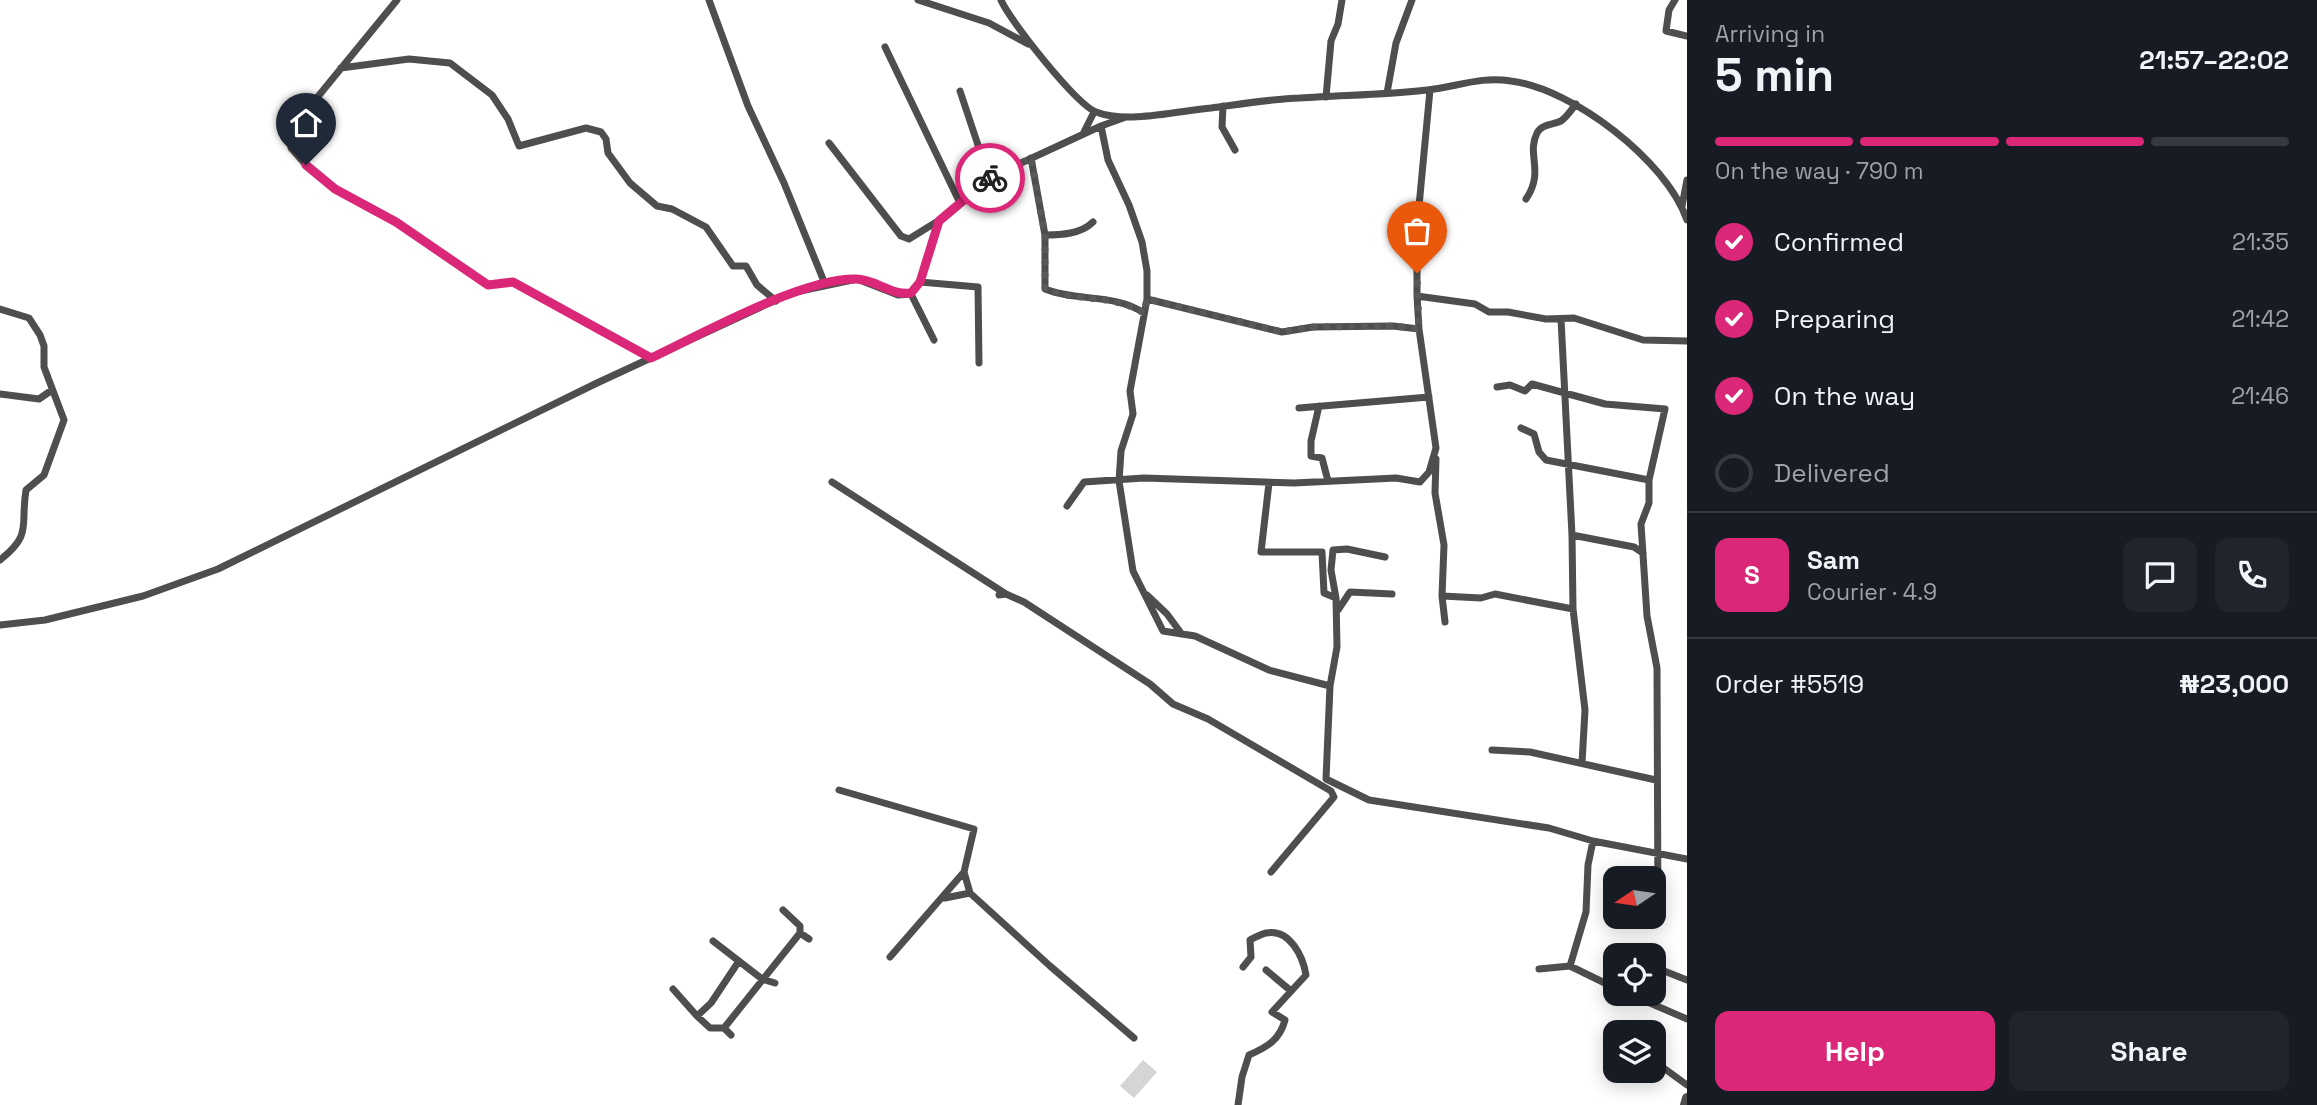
<!DOCTYPE html>
<meta charset="utf-8">
<style>
body{margin:0;font-family:"Space Grotesk",sans-serif;background:#20242c;color:#f1f3f6;height:100vh;display:flex;flex-direction:column;font-size:26px;white-space:nowrap}
*{box-sizing:border-box;margin:0}
p{font-size:23px;color:#9ea1a6}
.icon{flex:none;width:38px;height:38px;fill:none;stroke:currentColor;stroke-width:2;stroke-linecap:round;stroke-linejoin:round}
.map{position:relative;flex:1;overflow:hidden}
.details{display:flex;flex-direction:column;background:#171b24;width:630px}
.details>*{flex:none}
.needle{width:46px;rotate:257deg}
.fabs{position:absolute;left:1603px;top:866px;display:grid;gap:14px}
.fabs a{display:grid;place-items:center;width:63px;height:63px;border-radius:14px;background:#171b24;box-shadow:0 4px 18px #0003;font-size:35px}
.pin{position:absolute;display:grid;place-items:center;width:60px;height:60px;color:#fff;margin:-72px -30px;border-radius:50% 50% 50% 0;rotate:-45deg;box-shadow:0 0 7px #0007}
.pin .icon{rotate:45deg}
.courier{position:absolute;display:grid;place-items:center;width:70px;height:70px;margin:-35px;border:5px solid #db2777;border-radius:50%;background:#fff;color:#222;box-shadow:0 2px 9px #0007}
.headline em{font-style:normal;font-weight:800}
.headline div{display:flex;flex-direction:column-reverse}
.headline{display:flex;align-items:center;justify-content:space-between;height:119px;padding:0 28px}
h1{font-size:46px;font-weight:800;line-height:52px}
.bar{display:grid;grid-template-columns:repeat(4,1fr);gap:10px 7px;align-content:center;height:84px;padding:0 28px}
.bar i{height:9px;border-radius:5px;background:#363941}
.bar .current{background:#db2777}
.bar p{grid-column:span 4}
.line{display:flex;align-items:center;gap:18px;padding:0 28px;border-top:2px solid #363941}
.line div{flex:1}
.round{display:grid;place-items:center;flex:none;width:74px;height:74px;border-radius:14px;background:#20242c}
ol{padding:0 28px;list-style:none}
li{display:flex;align-items:center;gap:21px;height:77px}
li p{margin-inline-start:auto}
li .icon{padding:7px;border-radius:50%;background:#db2777;color:#fff;stroke-width:4}
li:last-child{color:#9ea1a6}
li i{width:38px;height:38px;border:4px solid #363941;border-radius:50%}
.button{display:flex;gap:14px;margin-top:auto;padding:14px 28px}
.button a{flex:1;height:80px;border-radius:14px;background:#db2777;color:#fff;font-size:28px;font-weight:800;line-height:80px;text-align:center}
.button a+a{background:#20242c;color:#f1f3f6}
main{display:flex;flex:1;min-height:0}
.map>svg:first-child{display:block}
.green{fill:#d5d5d5}
.lines{fill:none;stroke-linecap:round;stroke-linejoin:round}
.minor{stroke:#4e4e4e;stroke-width:7}
.tertiary{stroke:#4e4e4e;stroke-width:10}
.done{stroke:#595959;stroke-width:7;stroke-dasharray:0 12.6}
.route{stroke:#db2777;stroke-width:9}
</style>
<main>
<div class="map">
<svg width="1687" height="1105" viewBox="0 0 1687 1105">
<rect width="100%" height="100%" fill="#fff"/>
<path class="green" d="M1143,1060L1157,1072L1134,1098L1120,1086Z"/>
<g class="lines">
<path class="minor" d="M397,0L293,127L291,148L306,165L335,189L396,222L488,285L513,282L651,358
M709,0L748,106L784,183L825,284
M918,0L989,23L1028,44
M1001,0C1010,21 1076,104 1096,112C1127,124 1178,111 1211,108C1241,104 1271,99 1300,98C1343,95 1385,95 1427,90C1457,87 1479,76 1511,81C1573,89 1666,160 1687,220
M1675,0L1669,10L1666,31L1687,36
M885,47L960,203
M341,68L409,59L450,63L492,95L508,119L519,146L586,128L601,132L606,139L608,153L630,183L657,206L672,209L706,227L733,266H746L757,285L776,301
M960,91L989,178
M1387,93L1396,43L1412,0
M1326,97L1331,41L1338,24L1342,0
M1223,106L1222,127L1235,150
M1101,126L1108,160L1129,205L1142,242L1147,271V299L1130,391L1133,414L1121,451L1119,481L1133,571L1163,631L1195,636L1269,670L1330,686
M1083,134L1094,112
M829,143L901,236L909,239L938,221
M1031,158L1045,235V289C1077,302 1114,293 1144,313
M1526,199C1545,171 1526,155 1537,133C1541,124 1553,125 1561,121C1567,117 1572,109 1576,104
M1682,206L1687,180
M1045,235C1061,235 1081,234 1093,222
M920,282L978,287L979,363
M911,294L934,340
M1417,296L1475,304L1489,312H1508L1546,319L1574,318L1643,340L1687,341
M1147,299L1282,332L1313,327L1393,326L1419,329
M0,309L29,318L40,335L44,346V367L64,420L44,475L26,490C20,526 33,534 0,560
M1561,319L1572,535L1573,609L1585,710L1582,763
M1497,387L1510,385L1525,391L1532,384L1605,404L1665,409L1649,480V503L1641,524L1647,616L1657,668L1658,919L1640,917
M0,394L39,399L52,390
M1319,406L1311,441V456L1322,458L1328,481
M1299,408L1429,397
M1521,428L1534,434L1539,452L1546,460L1649,480
M1436,459L1435,493L1444,545L1442,596L1445,622
M832,482L1006,594
M1269,483L1261,552H1322L1324,593L1336,598L1337,647L1330,686L1326,779L1369,800L1549,828L1593,841L1687,859
M1067,506L1084,482L1144,478L1294,483L1396,478L1420,482L1429,472L1436,448L1419,329L1417,296V227L1430,90
M1572,535L1634,547L1643,553
M999,595L1006,594L1024,602L1150,684L1173,704L1208,719L1331,791L1334,797L1271,872
M1147,595L1167,614L1181,633
M1442,596L1481,598L1495,594L1573,609
M1336,598L1331,570L1333,550L1347,549L1385,557
M1338,610L1350,592L1392,594
M0,625L45,620L143,596L218,569L597,383L791,293L857,279L898,295L911,294L920,282L938,221L989,178L1101,126L1126,117
M1492,750L1530,752L1656,780
M839,790L974,829L964,872L890,957
M964,872L970,893L1050,966L1134,1038
M945,898L970,893
M783,910L800,926V933
M713,941L762,979L775,983
M1615,952L1624,956
M1570,966L1586,912L1588,865L1593,841
M1654,967L1687,980
M1539,969L1570,966L1615,988
M1266,970L1291,991
M673,989L697,1016L711,1003L739,961
M1629,994L1687,1019
M697,1016L710,1028H724L731,1035
M724,1028L800,933L809,939
M1609,1036L1615,1039
M1654,1061L1687,1085
M1238,1105L1242,1077L1249,1055C1268,1047 1280,1039 1285,1020L1272,1012L1306,975C1303,957 1290,928 1266,933C1261,934 1254,938 1250,940L1251,957L1243,967"/>
<path class="tertiary" d="M1685,1105L1687,1098"/>
</g>
<g class="lines">
<path class="done" d="M990,178L1031,158L1045,235V289C1077,302 1114,294 1144,313L1147,299L1282,332L1313,327L1393,326L1419,329L1417,273"/>
<path class="route" d="M306,165L335,189L396,222L488,285L513,282L651,358C702,334 802,278 856,279C876,279 891,296 911,293L920,282L939,221L990,178"/>
</g>
</svg>
<div class="fabs">
<a><svg class="needle" viewBox="-14 -14 28 28"><path d="M0-13l5 13h-10z" fill="#e53935"/><path d="M0 13l5-13h-10z" fill="#9ea1a6"/></svg></a>
<a><svg class="icon" aria-label="locate" viewBox="0 0 24 24"><circle cx="12" cy="12" r="6"/><path d="M12 2v4M12 18v4M2 12h4M18 12h4"/></svg></a>
<a><svg class="icon" aria-label="layers" viewBox="0 0 24 24"><path d="M12 4l9 5-9 5-9-5zM3 14l9 5 9-5"/></svg></a>
</div>
<div class="pin" style="left:1417px;top:273px;background:#ea580c"><svg class="icon" aria-label="bag" viewBox="0 0 24 24"><path d="M5 8h14l-1 12H6zM9 8a3 3 0 0 1 6 0"/></svg></div>
<div class="pin" style="left:306px;top:165px;background:#1f2937"><svg class="icon" aria-label="home" viewBox="0 0 24 24"><path d="M3 11l9-7 9 7M6 9v11h12V9"/></svg></div>
<div class="courier" style="left:990px;top:178px"><svg class="icon" aria-label="bike" viewBox="0 0 24 24"><circle cx="6" cy="16" r="4"/><circle cx="18" cy="16" r="4"/><path d="M6 16l4-8h5l3 8M10 8l3 8H6M13 5h3"/></svg></div>
</div>
<section class="details">
<div class="headline"><div><h1>5 min</h1><p>Arriving in</p></div><em>21:57–22:02</em></div>
<div class="bar"><i class="current"></i><i class="current"></i><i class="current"></i><i></i><p>On the way · 790 m</p></div>
<ol>
<li><svg class="icon" aria-label="check" viewBox="0 0 24 24"><path d="M5 12l5 5 9-10"/></svg>Confirmed<p>21:35</p></li>
<li><svg class="icon" aria-label="check" viewBox="0 0 24 24"><path d="M5 12l5 5 9-10"/></svg>Preparing<p>21:42</p></li>
<li><svg class="icon" aria-label="check" viewBox="0 0 24 24"><path d="M5 12l5 5 9-10"/></svg>On the way<p>21:46</p></li>
<li><i></i>Delivered</li>
</ol>
<div class="line" style="height:126px"><b class="round" style="background:#db2777;color:#fff">S</b><div><b>Sam</b><p>Courier · 4.9</p></div><a class="round"><svg class="icon" aria-label="chat" viewBox="0 0 24 24"><path d="M4 5h16v11H9l-5 4z"/></svg></a><a class="round"><svg class="icon" aria-label="phone" viewBox="0 0 24 24"><path d="M5 4h4l2 5-3 2q2 4 5 5l2-3 5 2v4C11 20 4 13 5 4z"/></svg></a></div>
<div class="line" style="height:91px"><div>Order #5519</div><b>₦23,000</b></div>
<div class="button"><a>Help</a><a>Share</a></div>
</section>
</main>
